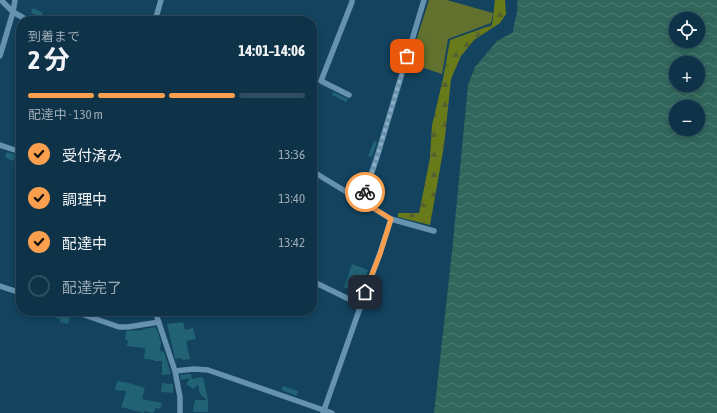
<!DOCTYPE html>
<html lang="ja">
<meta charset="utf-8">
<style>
body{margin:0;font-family:"Asap Condensed","Noto Sans JP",sans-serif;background:#173a4e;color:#f1f3f6;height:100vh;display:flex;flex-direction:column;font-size:15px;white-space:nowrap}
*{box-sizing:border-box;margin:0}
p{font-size:13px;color:#9baab4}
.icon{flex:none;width:22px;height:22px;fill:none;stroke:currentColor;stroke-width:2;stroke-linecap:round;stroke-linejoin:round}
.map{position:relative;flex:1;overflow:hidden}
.sheet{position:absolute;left:16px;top:16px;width:301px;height:300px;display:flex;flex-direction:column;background:#0e3247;border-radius:16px;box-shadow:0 2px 6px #0003,0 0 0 1px #2e4d60}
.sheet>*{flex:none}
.buttons{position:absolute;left:669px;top:12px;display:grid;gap:8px}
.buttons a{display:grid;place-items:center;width:36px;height:36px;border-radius:50%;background:#0e3247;box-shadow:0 2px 6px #0003,0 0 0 1px #2e4d60;font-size:20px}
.pin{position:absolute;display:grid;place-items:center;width:34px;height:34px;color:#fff;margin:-17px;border-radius:8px;box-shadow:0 2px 6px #0006}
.courier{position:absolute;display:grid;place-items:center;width:40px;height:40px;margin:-20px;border:3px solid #fa9f4e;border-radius:50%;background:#fff;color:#222;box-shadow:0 1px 5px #0007}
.head em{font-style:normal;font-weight:700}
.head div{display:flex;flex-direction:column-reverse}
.head{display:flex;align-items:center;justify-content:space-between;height:68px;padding:0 12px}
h1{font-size:26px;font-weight:700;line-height:30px}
.bar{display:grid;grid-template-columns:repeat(4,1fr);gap:6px 4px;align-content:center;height:48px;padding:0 12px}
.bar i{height:5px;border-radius:3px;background:#2e4d60}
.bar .active{background:#fa9f4e}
.bar p{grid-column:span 4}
ol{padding:0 12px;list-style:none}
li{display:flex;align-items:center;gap:12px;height:44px}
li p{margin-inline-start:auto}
li .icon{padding:4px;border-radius:50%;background:#fa9f4e;color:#111;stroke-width:4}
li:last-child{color:#9baab4}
li i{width:22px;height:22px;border:2px solid #2e4d60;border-radius:50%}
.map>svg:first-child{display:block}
.grass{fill:#63712e}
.forest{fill:url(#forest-firs)}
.water{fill:url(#water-waves);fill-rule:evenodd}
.building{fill:#216274}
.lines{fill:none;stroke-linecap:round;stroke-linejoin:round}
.minor{stroke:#6692b0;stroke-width:5.5}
.done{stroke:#8dadc2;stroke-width:4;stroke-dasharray:0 7.2}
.route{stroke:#fa9f4e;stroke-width:5}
</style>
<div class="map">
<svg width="717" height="413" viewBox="0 0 717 413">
<defs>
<pattern id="forest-firs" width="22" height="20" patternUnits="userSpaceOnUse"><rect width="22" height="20" fill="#687a1a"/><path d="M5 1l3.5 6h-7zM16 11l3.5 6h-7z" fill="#556230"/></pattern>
<pattern id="water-waves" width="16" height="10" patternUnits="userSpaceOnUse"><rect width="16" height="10" fill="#31665c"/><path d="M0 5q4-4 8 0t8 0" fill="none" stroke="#4e7c74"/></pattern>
</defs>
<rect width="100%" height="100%" fill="#13435f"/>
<path class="grass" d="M429,0H447L493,13L491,23L448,39L442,74L409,63Z"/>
<path class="forest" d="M495,0H505L506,14L500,23L474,40L461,56L451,79L444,146L430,225L398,217V213H419L430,158L432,125L443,79L450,40L492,25Z"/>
<path class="water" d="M517,0H717V413H434L452,252L468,85L475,67L497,41L513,32C514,20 519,13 517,0ZM676,19H698V41H676ZM676,63H698V85H676ZM676,107H698V129H676Z"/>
<path class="building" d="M33,8L43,13L41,17L31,13Z
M333,92L348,99L346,102L332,95Z
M374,141L377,142L372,157L368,156Z
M7,152L16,155L13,161L5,157Z
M352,264L368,270L357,298L351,295L353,291L344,287Z
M38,311H67L65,316L70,317L68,324L60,322V319L38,312Z
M183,322L185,330L193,328L196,339L186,341L190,359L182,360L181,358L175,359L173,350L167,324Z
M156,327L161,342L160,351L164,352L171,374L162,375V361H154V360L144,359L145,348L127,346L128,340H125L126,331L143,330V329Z
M191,374L192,379L203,377L208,400V412H193L194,403H195V400H207L200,394L198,385L193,389L186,384L190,378L181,380L180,375Z
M117,381L129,383L145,388L142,399L162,403L160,409L156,408L155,410L153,413L144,411V413L121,407L126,393H125L126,391L115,390Z
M162,383L173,384V393L161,392Z
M283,386L298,391L297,396L281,390Z"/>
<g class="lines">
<path class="minor" d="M1,0L13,12L29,21
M155,21L161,0
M0,56L13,12L15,0
M349,95L321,81L352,2V0
M0,145L21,152
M312,171L391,219L434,231
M362,201L377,157L424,0
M312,281L361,305
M0,286L21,293
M73,311L119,327H128L159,322
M155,311L175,371L180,397V413
M175,371L194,369L208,370L332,413
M323,413L361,305L380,253L391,219"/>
</g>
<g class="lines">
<path class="done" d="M365,192L377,157L407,56"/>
<path class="route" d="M365,192L362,201L391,219L380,254L365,292"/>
</g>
</svg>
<div class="buttons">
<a><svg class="icon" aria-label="locate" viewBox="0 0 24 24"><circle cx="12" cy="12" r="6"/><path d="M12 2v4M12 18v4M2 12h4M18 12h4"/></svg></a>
<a>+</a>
<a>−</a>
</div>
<div class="pin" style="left:407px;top:56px;background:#ea580c"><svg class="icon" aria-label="bag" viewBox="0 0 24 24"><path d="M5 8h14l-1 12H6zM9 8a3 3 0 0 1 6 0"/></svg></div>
<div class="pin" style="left:365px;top:292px;background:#1f2937"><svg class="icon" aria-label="home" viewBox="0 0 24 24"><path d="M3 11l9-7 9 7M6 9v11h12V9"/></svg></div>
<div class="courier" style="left:365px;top:192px"><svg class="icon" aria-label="bike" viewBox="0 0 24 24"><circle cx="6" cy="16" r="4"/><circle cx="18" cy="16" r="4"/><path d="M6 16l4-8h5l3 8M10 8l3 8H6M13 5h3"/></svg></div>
<section class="sheet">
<div class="head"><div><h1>2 分</h1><p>到着まで</p></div><em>14:01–14:06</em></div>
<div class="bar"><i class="active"></i><i class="active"></i><i class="active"></i><i></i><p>配達中 · 130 m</p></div>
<ol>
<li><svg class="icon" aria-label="check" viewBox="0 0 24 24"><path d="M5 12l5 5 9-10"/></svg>受付済み<p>13:36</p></li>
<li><svg class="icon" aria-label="check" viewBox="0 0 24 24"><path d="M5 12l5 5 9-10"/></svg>調理中<p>13:40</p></li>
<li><svg class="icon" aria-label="check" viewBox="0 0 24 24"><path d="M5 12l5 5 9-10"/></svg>配達中<p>13:42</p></li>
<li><i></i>配達完了</li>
</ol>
</section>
</div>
